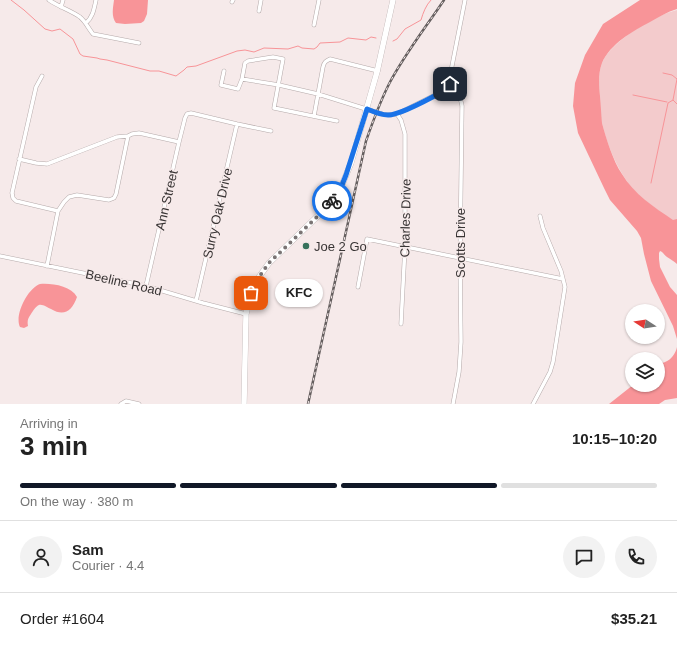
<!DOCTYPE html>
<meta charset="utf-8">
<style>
body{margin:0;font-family:Arial,sans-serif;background:#f2f2f2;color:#222;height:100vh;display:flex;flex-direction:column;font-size:15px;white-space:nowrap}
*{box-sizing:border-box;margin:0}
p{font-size:13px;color:#767676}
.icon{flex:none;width:22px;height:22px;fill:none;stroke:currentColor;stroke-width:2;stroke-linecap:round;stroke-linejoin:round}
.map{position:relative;height:404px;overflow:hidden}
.panel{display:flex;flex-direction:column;background:#fff;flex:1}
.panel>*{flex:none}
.needle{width:26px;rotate:282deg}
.controls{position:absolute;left:625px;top:304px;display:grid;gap:8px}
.controls a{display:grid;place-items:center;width:40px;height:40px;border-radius:50%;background:#fff;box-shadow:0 1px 3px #0004;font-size:20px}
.pin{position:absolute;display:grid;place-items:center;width:34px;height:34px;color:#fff;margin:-17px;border-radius:8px;box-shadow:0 2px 6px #0006}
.courier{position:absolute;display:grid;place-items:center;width:40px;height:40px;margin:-20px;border:3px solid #1a73e8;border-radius:50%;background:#fff;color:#222;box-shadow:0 1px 5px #0007}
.bubble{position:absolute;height:28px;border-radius:14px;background:#fff;box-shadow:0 1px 3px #0004;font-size:13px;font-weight:800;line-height:28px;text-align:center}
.summary em{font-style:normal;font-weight:800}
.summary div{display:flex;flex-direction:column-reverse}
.summary{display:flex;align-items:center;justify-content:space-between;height:68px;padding:0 20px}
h1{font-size:26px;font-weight:800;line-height:30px}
.bar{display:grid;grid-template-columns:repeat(4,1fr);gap:6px 4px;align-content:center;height:48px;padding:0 20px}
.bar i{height:5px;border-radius:3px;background:#e0e0e0}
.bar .current{background:#111827}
.bar p{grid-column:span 4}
.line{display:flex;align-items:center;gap:10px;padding:0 20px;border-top:1px solid #e0e0e0}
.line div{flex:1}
.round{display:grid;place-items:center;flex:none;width:42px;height:42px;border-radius:21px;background:#f2f2f2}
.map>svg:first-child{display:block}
.green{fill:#f3cbcc}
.water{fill:#f89498}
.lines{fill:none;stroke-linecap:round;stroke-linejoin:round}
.stream{stroke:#f89498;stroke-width:1}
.minor-casing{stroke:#b5aaaa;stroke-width:4.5}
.secondary-casing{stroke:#b5aaaa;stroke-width:6}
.minor{stroke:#fff;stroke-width:3.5}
.secondary{stroke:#fff;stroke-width:5.5}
.rail-casing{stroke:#645e5e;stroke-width:2.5}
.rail{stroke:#f6eaea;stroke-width:1;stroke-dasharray:3;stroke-linecap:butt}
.done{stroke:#7a7474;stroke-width:4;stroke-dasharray:0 7.2}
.route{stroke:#1a73e8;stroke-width:5}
.poi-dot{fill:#36725c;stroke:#f6eaea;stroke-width:1.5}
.labels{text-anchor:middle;stroke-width:3;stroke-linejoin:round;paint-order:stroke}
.street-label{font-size:13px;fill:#383434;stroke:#f6eaea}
.poi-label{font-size:13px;fill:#383434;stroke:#f6eaea;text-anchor:start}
</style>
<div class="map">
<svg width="677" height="404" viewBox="0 0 677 404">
<rect width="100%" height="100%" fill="#f6eaea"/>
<path class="green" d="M677,10V220L673,221C658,210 641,199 629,184C616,167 607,144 602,123C600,115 601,105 600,96C599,84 598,75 602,63C611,41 655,15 677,10Z"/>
<path class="water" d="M114,0H148L147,14L144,21L141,23L125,24L116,23C111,16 113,8 114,0Z
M640,0H677V9C667,12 659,17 650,22C633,31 610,44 602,63C598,74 599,84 600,96C601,105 601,114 602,123C606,138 613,161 622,174C634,194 654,207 673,220L677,219V264C674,261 670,259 667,257C664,255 663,252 660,251L659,253V259L660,267L670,287L677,295V339L673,326L651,281L644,254L641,238L637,231L610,200L604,188L578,133L573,106L575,83L585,55L603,24Z
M40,284C52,283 71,286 77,297C72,311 64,317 51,309C48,308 43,304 39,305C36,306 33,311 31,314C28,318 27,321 28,326L24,328L20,327C14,315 28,288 40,284Z
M677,347V398L665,400L659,404H609L633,385H658V363C658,363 665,363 665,362C671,360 676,353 677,347Z"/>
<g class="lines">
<path class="stream" d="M11,0L24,10L45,29L52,31L60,29L73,39L80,54L83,56L97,58L100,59L107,60L150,71H159L176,76L184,70L187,67L196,66L237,51L245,50L254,52L264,48L288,49L298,46L302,48L314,49L317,47L320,43L340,42L348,38L366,40L371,37L376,38
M393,41L397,39L405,29L421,20C423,13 426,5 431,0
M663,73L672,75L677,79
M633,95L667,102
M673,100L677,79
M651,183L668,103L673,100L677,104"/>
<g class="minor-casing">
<path id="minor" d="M49,0C59,7 70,10 80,17C86,22 88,28 93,34L139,43
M232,2L233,0
M61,7L63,0
M259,11L261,0
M86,23C93,17 94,9 96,0
M314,25L319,0
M224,71L221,85L238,89L242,79L245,63L248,61L273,57L283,59L274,108L337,121
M42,76L36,87L12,193L13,198L16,201L58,211
M242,79L279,85L318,94L382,114L390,115L397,114L449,88L451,71L465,0
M449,88C458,93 460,95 462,106L460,258L461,342L459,372L453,404
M397,114L401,120L405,134V247L401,324
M314,116L323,67C324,62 326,61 330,59L378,71
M19,159L36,163L47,164L117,137L128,136L132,134L139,133L179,142
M0,256L146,286L203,303L246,314
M47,266L58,211L64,202L69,197L77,195L109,200L114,198L116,194L128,136
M146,286L179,142L185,118L187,114L191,113L237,124L271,131
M358,287L367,239L563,279
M196,301L237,124
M121,404L126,401L139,404
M533,404L550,372L553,362L565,287L561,271L543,228L540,216"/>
</g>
<g class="secondary-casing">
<path id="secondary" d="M244,404L246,314L251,293L259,277L269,263L325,209L332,200L342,185L351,163L377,72L393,0"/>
</g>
<use href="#minor" class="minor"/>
<use href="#secondary" class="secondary"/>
<g class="rail-casing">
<path id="rail" d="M308,404L366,141C373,121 380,102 389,84C404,55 426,27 444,0"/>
</g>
<use href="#rail" class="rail"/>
</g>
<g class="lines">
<path class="done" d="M251,293L259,277L269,263L325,209L332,201"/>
<path class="route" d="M332,201L342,185L346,175L367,109C374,112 381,115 388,115C402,115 436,95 449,88L450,84"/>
</g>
<circle class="poi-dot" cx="306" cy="246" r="4"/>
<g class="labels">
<g class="street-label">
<text transform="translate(166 200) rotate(-77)" y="5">Ann Street</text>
<text transform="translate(217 213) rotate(-77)" y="5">Surry Oak Drive</text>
<text transform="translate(405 218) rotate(-89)" y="5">Charles Drive</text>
<text transform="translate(460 243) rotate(-90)" y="5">Scotts Drive</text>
<text transform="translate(124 282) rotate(13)" y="5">Beeline Road</text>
</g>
<g class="poi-label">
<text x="314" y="251">Joe 2 Go</text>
</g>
</g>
</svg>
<div class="controls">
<a><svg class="needle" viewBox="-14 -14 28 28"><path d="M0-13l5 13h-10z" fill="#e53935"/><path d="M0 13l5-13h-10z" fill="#767676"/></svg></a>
<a><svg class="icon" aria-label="layers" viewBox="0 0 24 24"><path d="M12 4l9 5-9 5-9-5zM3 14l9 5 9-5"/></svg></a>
</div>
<div class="pin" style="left:251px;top:293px;background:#ea580c"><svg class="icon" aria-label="bag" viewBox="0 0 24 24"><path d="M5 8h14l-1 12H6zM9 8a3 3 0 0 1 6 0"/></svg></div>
<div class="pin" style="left:450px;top:84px;background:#1f2937"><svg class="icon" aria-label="home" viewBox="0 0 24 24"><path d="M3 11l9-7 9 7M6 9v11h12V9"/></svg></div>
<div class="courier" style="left:332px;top:201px"><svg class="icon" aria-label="bike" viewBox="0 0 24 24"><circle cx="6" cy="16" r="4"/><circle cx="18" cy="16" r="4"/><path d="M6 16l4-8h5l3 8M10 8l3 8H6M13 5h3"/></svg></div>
<div class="bubble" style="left:275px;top:279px;width:48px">KFC</div>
</div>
<section class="panel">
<div class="summary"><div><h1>3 min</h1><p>Arriving in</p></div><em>10:15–10:20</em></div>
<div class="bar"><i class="current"></i><i class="current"></i><i class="current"></i><i></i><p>On the way · 380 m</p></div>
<div class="line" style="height:72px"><a class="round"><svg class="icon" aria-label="person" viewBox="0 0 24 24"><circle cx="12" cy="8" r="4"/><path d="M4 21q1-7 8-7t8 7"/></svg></a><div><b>Sam</b><p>Courier · 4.4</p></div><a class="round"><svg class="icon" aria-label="chat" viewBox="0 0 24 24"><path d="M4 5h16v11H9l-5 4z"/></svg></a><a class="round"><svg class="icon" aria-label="phone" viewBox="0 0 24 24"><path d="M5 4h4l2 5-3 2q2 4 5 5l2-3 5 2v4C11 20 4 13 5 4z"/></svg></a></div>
<div class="line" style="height:52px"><div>Order #1604</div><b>$35.21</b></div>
</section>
